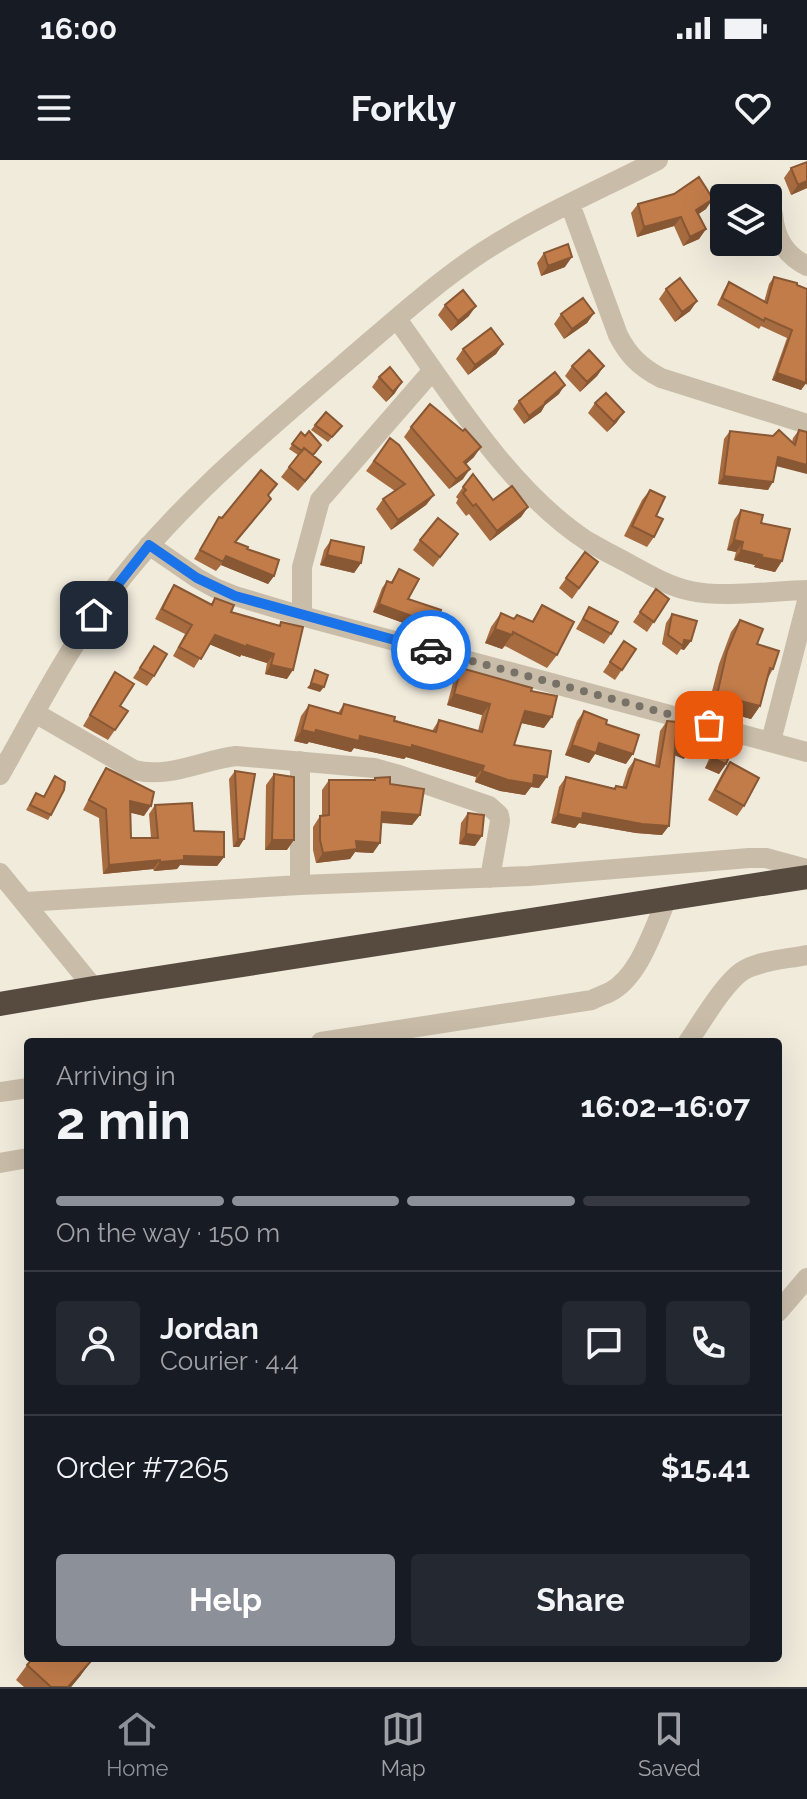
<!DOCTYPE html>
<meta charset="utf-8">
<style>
body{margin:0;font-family:Raleway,sans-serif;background:#242831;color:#f1f3f6;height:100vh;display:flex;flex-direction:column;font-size:30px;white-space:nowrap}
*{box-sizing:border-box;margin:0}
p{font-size:26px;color:#9ea1a6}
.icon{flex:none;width:44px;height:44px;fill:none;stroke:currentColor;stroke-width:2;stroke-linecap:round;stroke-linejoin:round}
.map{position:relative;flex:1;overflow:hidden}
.panel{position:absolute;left:24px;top:878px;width:758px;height:624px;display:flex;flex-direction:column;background:#171b24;border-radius:8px;box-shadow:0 8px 32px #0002}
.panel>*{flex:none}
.tools{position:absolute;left:710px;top:24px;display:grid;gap:16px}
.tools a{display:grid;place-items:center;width:72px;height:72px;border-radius:8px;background:#171b24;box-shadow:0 8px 32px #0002;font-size:40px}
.pin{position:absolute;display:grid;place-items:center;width:68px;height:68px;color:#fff;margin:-34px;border-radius:16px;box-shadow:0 4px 12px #0006}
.courier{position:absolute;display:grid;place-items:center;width:80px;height:80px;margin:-40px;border:6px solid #1a73e8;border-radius:50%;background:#fff;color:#222;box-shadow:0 2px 10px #0007}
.summary em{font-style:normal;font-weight:700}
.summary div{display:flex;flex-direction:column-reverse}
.summary{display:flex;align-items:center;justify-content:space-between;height:136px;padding:0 32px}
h1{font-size:52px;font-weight:700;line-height:60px}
.bar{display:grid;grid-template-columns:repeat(4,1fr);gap:12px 8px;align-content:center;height:96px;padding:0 32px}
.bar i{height:10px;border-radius:6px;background:#363941}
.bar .active{background:#8c9099}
.bar p{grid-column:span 4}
.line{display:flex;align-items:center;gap:20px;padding:0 32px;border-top:2px solid #363941}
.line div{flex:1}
.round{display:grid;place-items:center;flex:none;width:84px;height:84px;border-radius:8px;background:#242831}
.button{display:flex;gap:16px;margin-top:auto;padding:16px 32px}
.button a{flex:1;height:92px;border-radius:8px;background:#8c9099;color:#fff;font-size:32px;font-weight:700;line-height:92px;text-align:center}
.button a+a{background:#242831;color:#f1f3f6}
.status{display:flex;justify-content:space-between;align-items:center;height:56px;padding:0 40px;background:#171b24;direction:ltr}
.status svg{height:22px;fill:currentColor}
header{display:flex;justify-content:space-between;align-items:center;height:104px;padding:0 32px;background:#171b24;font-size:36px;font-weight:700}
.tab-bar{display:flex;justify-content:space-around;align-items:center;height:112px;border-top:2px solid #363941;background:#171b24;font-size:22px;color:#9ea1a6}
.tab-bar a{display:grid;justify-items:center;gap:4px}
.tab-bar .active{color:#8c9099}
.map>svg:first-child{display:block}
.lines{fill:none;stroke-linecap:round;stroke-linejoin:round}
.minor{stroke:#c9bda9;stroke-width:20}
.highway{stroke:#574b40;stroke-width:24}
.wall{fill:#a76b40}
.shaded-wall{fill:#885734}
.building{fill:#c27c4a;stroke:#885734;stroke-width:2}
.done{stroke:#777167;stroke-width:8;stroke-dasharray:0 14.4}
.route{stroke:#1a73e8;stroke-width:10}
</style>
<div class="status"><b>16:00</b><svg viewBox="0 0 49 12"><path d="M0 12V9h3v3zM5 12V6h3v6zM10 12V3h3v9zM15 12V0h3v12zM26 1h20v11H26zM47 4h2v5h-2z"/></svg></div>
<header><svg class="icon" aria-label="menu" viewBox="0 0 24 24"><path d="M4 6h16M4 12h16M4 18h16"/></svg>Forkly<svg class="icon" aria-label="heart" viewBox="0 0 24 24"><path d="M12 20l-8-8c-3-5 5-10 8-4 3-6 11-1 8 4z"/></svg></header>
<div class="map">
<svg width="807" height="1527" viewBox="0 0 807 1527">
<rect width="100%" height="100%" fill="#f1ebdc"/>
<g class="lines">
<path class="minor" d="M570,44L618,175C628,195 640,207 661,218L807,264
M773,54C775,78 785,95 807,106
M397,159C451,234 509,330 587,381C599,388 612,395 624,401C646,413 667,426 691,431C723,438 773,431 807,430
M149,385L197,418L215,428L235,436L302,456L807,592
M302,456V407L320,340L433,210
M35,553L134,610C169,619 202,600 236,596L374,608L399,615L489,646L499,655L500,661L490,718
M771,581L807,441
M300,601V725
M0,615C33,557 63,497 103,443C168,353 255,280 339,208C385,169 430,127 481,93C536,57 599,30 658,0
M0,713L94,828
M25,742L300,725L529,716L749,698H766L807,709
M321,882L592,840C597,837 604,835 610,832C640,816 653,769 667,739
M688,882C701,863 727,818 746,809C764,800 787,799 807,795
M0,932L28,928
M0,1003L28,998
M778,1152L807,1118"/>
<path class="highway" d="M0,844L94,828L807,717"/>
</g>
<path class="wall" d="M807,2V28L791,35L784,18L791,8Z
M638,44L706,49L698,54L706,69L699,79L683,86L674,66L637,77L631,53Z
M544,93L565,107L541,116L537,103Z
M774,117L797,123L807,222L801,230L772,220L787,178L761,166L759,169L717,145L724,130L729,122L764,142L769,124Z
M666,129L697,141L690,151L675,162L659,139Z
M445,145L469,156L451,171L438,155Z
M594,153L587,163L564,179L554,164L561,154Z
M503,184L496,194L468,215L456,199L463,189Z
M572,206H604L597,216L580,232L565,216Z
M379,217L395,233L386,242L372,227Z
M559,234L545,245L541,252L524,264L513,249L519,241Z
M595,243L617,262L607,272L588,253Z
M315,265L342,266L328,282L311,270Z
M411,267L474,297L466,304L463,319L449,329L404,277Z
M799,270L807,272L776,306L768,330L718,324L724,279L730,271L792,282L793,278Z
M301,272L314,296V312L298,331L281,317L298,295L289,289Z
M390,278L434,335L426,345L391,370L376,349L383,339L395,331L366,311Z
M463,327L493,340L528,347L521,357L490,381L469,354L466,356L456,343L458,339L456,337Z
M650,330L656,356L654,377L647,387L624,376L642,340Z
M268,336L265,347L236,382L247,389L274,416L268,424L221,405L216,411L194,399L219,357L222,358Z
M741,350L761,363L782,401L775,412L754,407L755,405L734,400L736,392L727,390L734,360Z
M458,374L433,407L413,390L420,380Z
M331,380L361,403L354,413L320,405L324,390Z
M585,392L598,402L572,439L559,428Z
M399,409L408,439L436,465L431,473L373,452L382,428L387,421L391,422Z
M174,425L211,444L215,438L231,452L279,465L281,462L287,519L265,514L267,503L241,495L240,497L209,484L194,508L173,496L185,474L155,459L168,434Z
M656,429L669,439L647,472L633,462Z
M542,445L557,495L547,508L505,486L502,489L485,483L491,467L501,453L514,459L532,461Z
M589,447L611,474L604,484L576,469Z
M672,454L691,481L684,490L681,489L677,495L662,484L666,463Z
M740,460L773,509L768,518L760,546L751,559L708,547L719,504L731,472Z
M624,481L636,489L615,520L603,512Z
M154,486V516L147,526L133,518Z
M461,508L531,531L544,568L521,563L514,585L539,628L531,627L525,635L500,631L475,622L476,617L406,597L404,599L354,588L351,592L309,582L307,584L294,581L301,556L309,545L338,553L344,544L432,571L439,560L478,571L482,555L447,545L454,519Z
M115,512L120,546L115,570L108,580L83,566Z
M584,551L606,564L626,604L595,594L589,603L565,595L577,561Z
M667,561L676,569L684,599L674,595L662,675L636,673L579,663L575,668L551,663L559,627L566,617L614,628L616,626L622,628L628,609L635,599L655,605L660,571Z
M724,571L726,604L719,614L705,608L717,581Z
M730,602L744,646L737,656L708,640L723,612Z
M106,608L144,656L130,652L131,678H151L149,654L155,645L194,671L224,697L217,706L180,705L177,709L154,711L153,709L103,714L99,658L83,650L100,617Z
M235,611L244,679L239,687H233L229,619Z
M274,614L287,690H265L266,625Z
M55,616L51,655L48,660L26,650L36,633L44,636Z
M375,618L390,624L420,655L412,665L381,663L373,693L355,692L350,699L316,703L313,690V667L320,656H322V630L329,620H374Z
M468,653L475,686L459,684L461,663Z
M27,1505L81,1515L71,1527H24L16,1520Z"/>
<path class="shaded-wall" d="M807,21V28L791,35L798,25Z
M713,39L706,49L690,60L696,50Z
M681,57L674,66L637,77L644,67Z
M706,69L699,79L683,86L690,77Z
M572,97L565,107L541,116L548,106Z
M697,141L690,151L675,162L682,152Z
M476,146L469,156L451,171L458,161Z
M594,153L587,163L564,179L572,169Z
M503,184L496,194L468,215L475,205Z
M604,206L597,216L580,232L587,222Z
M777,213L806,223L801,230L772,220Z
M402,222L395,233L386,242L393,232Z
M565,225L559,234L545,245L541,252L524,264L529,256Z
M624,252L617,262L607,272L614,262Z
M481,287L474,297L457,312L464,302Z
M778,297L807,305V314L772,305Z
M470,309L463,319L449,329L456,319Z
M724,316L773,322L768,330L718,324Z
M434,335L426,345L391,370L398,360Z
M528,347L521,357L490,381L497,371Z
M734,380L743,382L736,392L727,390Z
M741,390L762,395L755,405L734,400Z
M327,395L361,403L354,413L320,405Z
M226,396L274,416L268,424L221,405Z
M761,397L782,401L775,412L754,407Z
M379,444L436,465L431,473L373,452Z
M495,469L512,475L502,489L485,483Z
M215,475L274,494L267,503L241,495L240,497L209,484Z
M684,480L691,481L684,490L681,489Z
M271,505L293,510L287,519L265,514Z
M311,523L324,527L320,532L307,528Z
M454,534L490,544L482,555L447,545Z
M717,535L760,546L751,559L708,547Z
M525,551L552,557L544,568L517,562Z
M302,570L360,576L412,585L484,606L476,617L406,597L404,599L354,588L351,592L309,582L307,584L294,581Z
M599,583L633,594L626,604L595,594L589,603L565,595L572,585Z
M678,584L691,590L684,599L672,594Z
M712,598L726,604L719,614L705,608Z
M482,611L534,615L547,617L539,628L531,627L525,635L500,631L475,622Z
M130,641L151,646L144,656L123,651Z
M382,652L420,655L412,665L375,662Z
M583,653L669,666L662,675L636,673L579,663L575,668L551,663L558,654Z
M466,674L482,676L475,686L459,684Z
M238,679H244L239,687H233Z
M272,680H294L287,690H265Z
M356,681L380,683L373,693L355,692L350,699L316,703L323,693Z
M184,696L224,697L217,706L180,705L177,709L154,711L160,702Z
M160,700L153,709L103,714L109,705Z
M92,1500L81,1515L71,1527H68Z"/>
<path class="building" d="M807,2V21L798,25L791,8Z
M699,17L713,39L696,50L706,69L690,77L681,57L644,67L638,44L674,34Z
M568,84L572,97L548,106L544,93Z
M774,117L797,123V125L807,129L806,223L777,213L792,170L765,158L764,161L722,138L729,122L767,143Z
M680,118L697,141L682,152L666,129Z
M463,130L476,146L458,161L445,145Z
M583,138L594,153L572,169L561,154Z
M491,168L503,184L475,205L463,189Z
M589,190L604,206L587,222L572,206Z
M390,207L402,222L393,232L379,217Z
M555,212L565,225L545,242L546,243L529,256L519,241Z
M606,233L624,252L614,262L595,243Z
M430,244L463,271L465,269L481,287L464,302L470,309L456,319L411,267Z
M326,252L342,266L332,277L315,265Z
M779,270L795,285L799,270L807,272V305L778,297L773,322L724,316L730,271L773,276Z
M309,271L321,285L313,295L304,288L302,291L292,284L301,272L305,276Z
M390,278L399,285L434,335L398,360L383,339L405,324L374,301Z
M304,288L321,302L305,321L289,307Z
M261,310L277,324L268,335L271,339L235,382L248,387L247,389L279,400L274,416L226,396L223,402L200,390L219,357L222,358Z
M473,314L493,340L512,326L528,347L497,371L476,344L473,346L463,333L466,330L463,327Z
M650,330L665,337L656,356L663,359L654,377L632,366Z
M741,350L763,355L761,363L790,369L782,401L761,397L762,395L741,390L743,382L734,380Z
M438,358L458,374L440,397L420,380Z
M331,380L364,387L361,403L327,395Z
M585,392L598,402L579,428L566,418Z
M399,409L419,419L408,439L441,450L436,465L379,444L387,421L392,423Z
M174,425L212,445L215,438L234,445L231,452L280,466L281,462L303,467L293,510L271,505L274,494L247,485V487L215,475L201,499L179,487L192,465L162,449Z
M656,429L669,439L654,462L640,452Z
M542,445L574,462L557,495L513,472L512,475L495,469L501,453L514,459L517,455L533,462Z
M589,447L618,462L611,474L583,459Z
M672,454L697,461L691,481L684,480L683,486L668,475Z
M740,460L763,469L757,484L779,491L773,509L770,508L760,546L717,535L727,491Z
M624,481L636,489L622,510L610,502Z
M154,486L167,494L154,516L140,508Z
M461,508L532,528L531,531L557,536L552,557L525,551L514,585L551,591L547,617L534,615L533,624L508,620L482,611L484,606L412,585V588L360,576L359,581L316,570L315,573L302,570L309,545L341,554L344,544L395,557L394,561L436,572L439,560L482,572L490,544L454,534Z
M315,510L328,515L324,527L311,523Z
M115,512L134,524L120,546L128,551L115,570L90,555Z
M584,551L607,560L606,564L639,575L633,594L599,583L596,593L572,585Z
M667,561L677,562L676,569L694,572L691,590L678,584L676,574L669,666L642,664L583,653L582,659L558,654L566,617L615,629L616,626L626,628L635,599L659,607Z
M724,571L738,576L726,604L712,598Z
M730,602L759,618L744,646L715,630Z
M106,608L154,632L151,646L130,641L131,678H158L155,645L192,643L194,671L224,672V697L184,696V700L160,702V700L109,705L106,649L89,640Z
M235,611L255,614L244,679H238Z
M274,614L294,617V680H272Z
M55,616L65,622L64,630L51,655L30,645L36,633L44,637Z
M390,617V624L424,629L420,655L382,652L380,683L356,681L357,689L323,693L320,680V656L329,655V620H375V618Z
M468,653L484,655L482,676L466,674Z
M33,1498H89L92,1500L68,1527H51L27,1505Z"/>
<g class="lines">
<path class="done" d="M431,490L709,565"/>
<path class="route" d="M94,455L149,385L197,418L235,436L431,490"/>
</g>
</svg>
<div class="tools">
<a><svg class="icon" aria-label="layers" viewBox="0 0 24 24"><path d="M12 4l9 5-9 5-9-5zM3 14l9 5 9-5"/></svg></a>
</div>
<div class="pin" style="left:709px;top:565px;background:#ea580c"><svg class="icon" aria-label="bag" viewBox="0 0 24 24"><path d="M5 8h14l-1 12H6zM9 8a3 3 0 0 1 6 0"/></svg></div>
<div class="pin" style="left:94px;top:455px;background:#1f2937"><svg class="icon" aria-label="home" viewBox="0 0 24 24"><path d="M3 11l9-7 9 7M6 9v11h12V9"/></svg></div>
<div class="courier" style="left:431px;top:490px"><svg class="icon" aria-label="car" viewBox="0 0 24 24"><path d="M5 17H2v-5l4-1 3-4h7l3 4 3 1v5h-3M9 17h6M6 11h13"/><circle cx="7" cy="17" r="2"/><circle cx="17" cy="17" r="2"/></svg></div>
<section class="panel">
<div class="summary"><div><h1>2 min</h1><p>Arriving in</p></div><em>16:02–16:07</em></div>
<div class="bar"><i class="active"></i><i class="active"></i><i class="active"></i><i></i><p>On the way · 150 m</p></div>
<div class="line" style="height:144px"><a class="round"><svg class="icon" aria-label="person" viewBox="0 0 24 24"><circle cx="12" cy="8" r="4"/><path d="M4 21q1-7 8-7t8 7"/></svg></a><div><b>Jordan</b><p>Courier · 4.4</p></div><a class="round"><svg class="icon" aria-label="chat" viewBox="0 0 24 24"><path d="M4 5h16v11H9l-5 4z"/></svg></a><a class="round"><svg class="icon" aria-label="phone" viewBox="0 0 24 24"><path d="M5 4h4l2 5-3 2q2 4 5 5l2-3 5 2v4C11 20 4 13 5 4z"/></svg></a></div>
<div class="line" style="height:104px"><div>Order #7265</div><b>$15.41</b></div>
<div class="button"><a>Help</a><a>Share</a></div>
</section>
</div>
<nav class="tab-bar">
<a class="active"><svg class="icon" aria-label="home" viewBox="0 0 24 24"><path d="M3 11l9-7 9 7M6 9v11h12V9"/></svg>Home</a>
<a><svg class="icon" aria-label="map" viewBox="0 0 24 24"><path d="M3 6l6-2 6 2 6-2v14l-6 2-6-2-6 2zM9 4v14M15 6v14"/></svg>Map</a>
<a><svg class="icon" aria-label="saved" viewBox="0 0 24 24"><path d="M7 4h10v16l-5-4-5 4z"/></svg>Saved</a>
</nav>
